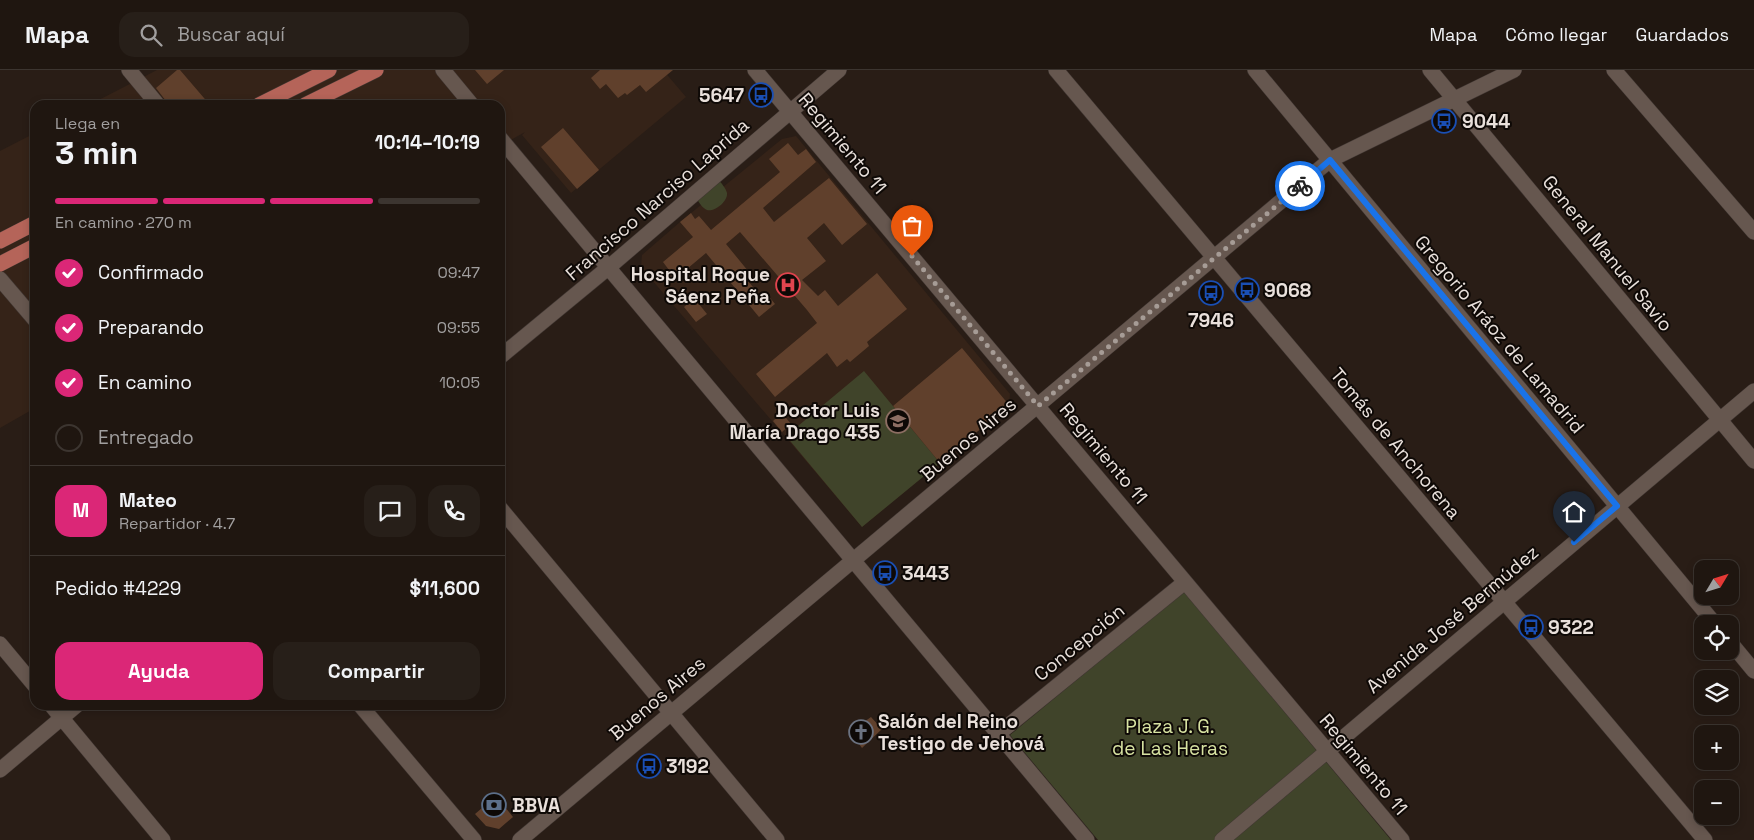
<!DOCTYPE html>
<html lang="es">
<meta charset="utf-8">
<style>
body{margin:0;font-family:"Space Grotesk",sans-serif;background:#271f19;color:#f1f3f6;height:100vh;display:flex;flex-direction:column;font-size:19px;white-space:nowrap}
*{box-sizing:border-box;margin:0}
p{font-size:16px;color:#a19f9f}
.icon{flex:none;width:28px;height:28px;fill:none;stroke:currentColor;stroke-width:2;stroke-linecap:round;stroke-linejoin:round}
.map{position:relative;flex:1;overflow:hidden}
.sheet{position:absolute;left:30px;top:30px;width:475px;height:610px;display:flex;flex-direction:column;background:#1f1610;border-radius:15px;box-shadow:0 2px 8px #0003,0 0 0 1px #3c3530}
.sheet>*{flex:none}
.needle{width:32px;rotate:52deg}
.tools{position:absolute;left:1694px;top:490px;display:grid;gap:10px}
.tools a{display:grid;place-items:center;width:45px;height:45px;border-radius:10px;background:#1f1610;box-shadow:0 2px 8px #0003,0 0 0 1px #3c3530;font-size:25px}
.pin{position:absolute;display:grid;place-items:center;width:42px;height:42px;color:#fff;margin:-51px -21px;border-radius:50% 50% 50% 0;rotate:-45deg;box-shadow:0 0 5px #0007}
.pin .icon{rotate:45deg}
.courier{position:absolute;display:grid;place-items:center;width:50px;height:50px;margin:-25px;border:4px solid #1a73e8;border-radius:50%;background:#fff;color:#222;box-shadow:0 1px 6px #0007}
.summary em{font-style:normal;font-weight:600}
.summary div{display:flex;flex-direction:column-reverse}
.summary{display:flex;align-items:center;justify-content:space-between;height:85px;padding:0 25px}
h1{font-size:32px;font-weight:600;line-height:38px}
.bar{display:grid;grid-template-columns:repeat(4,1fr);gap:8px 5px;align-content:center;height:60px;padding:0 25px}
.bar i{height:6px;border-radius:4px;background:#3c3530}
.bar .current{background:#db2777}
.bar p{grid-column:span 4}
.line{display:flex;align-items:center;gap:12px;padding:0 25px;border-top:1px solid #3c3530}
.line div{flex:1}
.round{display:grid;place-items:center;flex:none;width:52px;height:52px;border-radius:15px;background:#271f19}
ol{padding:0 25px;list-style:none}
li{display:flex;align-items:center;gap:15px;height:55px}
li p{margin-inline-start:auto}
li .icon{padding:5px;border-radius:50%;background:#db2777;color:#fff;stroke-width:4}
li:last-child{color:#a19f9f}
li i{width:28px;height:28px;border:2px solid #3c3530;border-radius:50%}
.button{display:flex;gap:10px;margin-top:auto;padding:10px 25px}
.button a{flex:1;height:58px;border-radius:15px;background:#db2777;color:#fff;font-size:20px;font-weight:600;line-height:58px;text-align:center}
.button a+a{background:#271f19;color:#f1f3f6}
header{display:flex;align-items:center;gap:30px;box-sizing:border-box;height:70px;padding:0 25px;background:#1f1610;border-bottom:1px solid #3c3530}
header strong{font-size:24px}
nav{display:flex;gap:28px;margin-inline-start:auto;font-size:18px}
.search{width:350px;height:45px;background:#271f19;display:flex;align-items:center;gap:12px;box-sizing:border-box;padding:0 18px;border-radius:15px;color:#a19f9f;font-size:19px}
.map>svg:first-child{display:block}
.built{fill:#352318}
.green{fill:#40442a}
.building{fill:#60402c}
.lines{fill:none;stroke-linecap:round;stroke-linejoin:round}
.minor-casing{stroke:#413733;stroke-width:16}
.major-casing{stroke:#413733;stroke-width:16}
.minor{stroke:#66574f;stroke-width:15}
.major{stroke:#b56459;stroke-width:15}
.done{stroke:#a69c96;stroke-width:5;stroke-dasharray:0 9}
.route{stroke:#1a73e8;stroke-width:6}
.labels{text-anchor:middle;stroke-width:4;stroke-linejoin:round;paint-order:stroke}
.poi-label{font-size:19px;font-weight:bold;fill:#e9e0db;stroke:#0e0906;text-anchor:start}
.street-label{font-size:19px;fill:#e9e0db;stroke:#0e0906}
.park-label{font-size:19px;fill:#d8e3a2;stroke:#0e0906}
</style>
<header>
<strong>Mapa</strong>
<div class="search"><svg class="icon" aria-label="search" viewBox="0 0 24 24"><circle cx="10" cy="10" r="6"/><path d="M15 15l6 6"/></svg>Buscar aquí</div>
<nav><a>Mapa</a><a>Cómo llegar</a><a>Guardados</a></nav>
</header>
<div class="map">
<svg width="1754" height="770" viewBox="0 0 1754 770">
<rect width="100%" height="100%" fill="#291d16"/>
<path class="built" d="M157,0H663L686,27L571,123L522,65L525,62L500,76V35H89Z
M35,63V338L0,358V81Z
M796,66L1010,324L1009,335L862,457L641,197L642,185L680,152L782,69Z"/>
<path class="green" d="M718,109C721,113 726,118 727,123C728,131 715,142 707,140C702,138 699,132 696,128Z
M864,301L940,393L862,457L786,366Z
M1184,521L1391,770H1098L1010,665Z"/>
<path class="building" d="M177,0H180L210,35H169L156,18Z
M475,0H504L487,14Z
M600,0H673L646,22L640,15L627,25L625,23L618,28L606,14L600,19L591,8Z
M563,58L599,100L577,119L541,77Z
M788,73L798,85L806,79L816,92L763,138L774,152L829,108L867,154L842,175L824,153L807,168L826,191L802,210L818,226L825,220L838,236L877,203L907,239L867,272L869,276L850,292L847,289L837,297L827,283L775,327L756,304L817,253L807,240L740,162L726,174L753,207L748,211L762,228L767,224L775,234L759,247L706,183L669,214L662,206L669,200L663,192L693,167L680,152L691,143L695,149L699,146L711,160L780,102L769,89Z
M694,228L707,244L696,252L684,237Z
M962,278L1009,335L940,393L893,336Z
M782,343L791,354L782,362L773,351Z
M871,647L882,659L862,678L850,662Z
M496,726L513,747L499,759L486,756L475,744Z"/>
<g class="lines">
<g class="minor-casing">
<path id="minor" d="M129,0L158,35
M443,0L472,35
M755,0L1402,770
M1056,0L1705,770
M1255,0L1715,554
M1430,0L1754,391
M1614,0L1754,162
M500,68L1087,770
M0,209L35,250
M500,287L609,197L839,0
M500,438L777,770
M1730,572L1754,601
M0,574L35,616
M51,635L163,770
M360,635L474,770
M998,664L1185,512
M0,700L77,635
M520,770L1330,90L1514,0
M1222,770L1754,321"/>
</g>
<g class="major-casing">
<path id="major" d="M259,35L329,0
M305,35L376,0
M0,171L35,153
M0,194L35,176"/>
</g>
<use href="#minor" class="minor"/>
<use href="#major" class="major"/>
</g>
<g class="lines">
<path class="done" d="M912,186L1038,336L1300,116"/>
<path class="route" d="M1300,116L1330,90L1617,436L1574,472"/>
</g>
<defs>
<g id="bus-ring" transform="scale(1.25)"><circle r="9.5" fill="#0e0906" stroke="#1a4fb4" stroke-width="1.5"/><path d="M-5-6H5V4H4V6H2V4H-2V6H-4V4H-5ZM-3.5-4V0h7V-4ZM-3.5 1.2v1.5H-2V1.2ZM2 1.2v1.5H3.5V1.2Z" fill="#1a4fb4"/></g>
<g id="hospital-ring" transform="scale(1.25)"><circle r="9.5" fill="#0e0906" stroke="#e0444e" stroke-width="1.5"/><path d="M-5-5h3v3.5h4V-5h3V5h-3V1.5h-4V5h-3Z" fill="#e0444e"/></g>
<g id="university-ring" transform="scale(1.25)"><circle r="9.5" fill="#0e0906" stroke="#8d6e63" stroke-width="1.5"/><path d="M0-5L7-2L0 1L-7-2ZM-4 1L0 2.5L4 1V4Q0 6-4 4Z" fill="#8d6e63"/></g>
<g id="church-ring" transform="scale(1.25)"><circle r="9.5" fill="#0e0906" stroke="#6b7280" stroke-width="1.5"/><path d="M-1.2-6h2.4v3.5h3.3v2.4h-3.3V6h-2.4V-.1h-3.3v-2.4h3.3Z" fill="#6b7280"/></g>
<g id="bank-ring" transform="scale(1.25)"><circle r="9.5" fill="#0e0906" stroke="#5c6f8a" stroke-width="1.5"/><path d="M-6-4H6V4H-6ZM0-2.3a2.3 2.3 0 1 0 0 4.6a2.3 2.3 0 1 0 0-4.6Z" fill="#5c6f8a"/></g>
</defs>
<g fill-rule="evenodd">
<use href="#bus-ring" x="761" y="25"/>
<use href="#bus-ring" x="1444" y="51"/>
<use href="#hospital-ring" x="788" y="215"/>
<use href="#bus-ring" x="1247" y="220"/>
<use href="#bus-ring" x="1211" y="223"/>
<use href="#university-ring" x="898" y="351"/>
<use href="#bus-ring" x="885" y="503"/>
<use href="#bus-ring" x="1531" y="557"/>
<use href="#church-ring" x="861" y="662"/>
<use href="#bus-ring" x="649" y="696"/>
<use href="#bank-ring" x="494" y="735"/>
</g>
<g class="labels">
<g class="poi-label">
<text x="744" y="32" text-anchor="end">5647</text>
<text x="1462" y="58">9044</text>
<text x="770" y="211" text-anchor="end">Hospital Roque<tspan x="770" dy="22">Sáenz Peña</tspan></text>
<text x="1264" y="227">9068</text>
<text x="1211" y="257" text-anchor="middle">7946</text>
<text x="880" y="347" text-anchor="end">Doctor Luis<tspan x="880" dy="22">María Drago 435</tspan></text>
<text x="902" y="510">3443</text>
<text x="1548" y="564">9322</text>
<text x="878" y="658">Salón del Reino<tspan x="878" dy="22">Testigo de Jehová</tspan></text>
<text x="666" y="703">3192</text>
<text x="512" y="742">BBVA</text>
</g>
<g class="street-label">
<text transform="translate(843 73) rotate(50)" y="7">Regimiento 11</text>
<text transform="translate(657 129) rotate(-41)" y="7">Francisco Narciso Laprida</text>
<text transform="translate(1608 183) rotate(51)" y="7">General Manuel Savio</text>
<text transform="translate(1500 264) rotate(50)" y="7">Gregorio Aráoz de Lamadrid</text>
<text transform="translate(968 369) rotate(-40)" y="7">Buenos Aires</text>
<text transform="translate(1396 373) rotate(50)" y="7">Tomás de Anchorena</text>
<text transform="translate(1104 383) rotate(50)" y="7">Regimiento 11</text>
<text transform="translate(1452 549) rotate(-40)" y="7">Avenida José Bermúdez</text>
<text transform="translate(1079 572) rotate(-39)" y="7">Concepción</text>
<text transform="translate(657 628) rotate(-40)" y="7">Buenos Aires</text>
<text transform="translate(1364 694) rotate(50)" y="7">Regimiento 11</text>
</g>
<g class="park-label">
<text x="1170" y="663">Plaza J. G.<tspan x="1170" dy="22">de Las Heras</tspan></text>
</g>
</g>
</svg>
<div class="tools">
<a><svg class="needle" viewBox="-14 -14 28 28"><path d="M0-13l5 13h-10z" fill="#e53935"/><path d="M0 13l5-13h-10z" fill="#a19f9f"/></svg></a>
<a><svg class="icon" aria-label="locate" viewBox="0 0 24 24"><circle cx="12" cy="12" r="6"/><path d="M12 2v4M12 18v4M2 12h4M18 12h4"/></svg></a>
<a><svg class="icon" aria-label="layers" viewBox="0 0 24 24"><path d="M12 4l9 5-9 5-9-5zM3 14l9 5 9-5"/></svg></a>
<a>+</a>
<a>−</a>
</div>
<div class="pin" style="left:912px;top:186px;background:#ea580c"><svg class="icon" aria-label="bag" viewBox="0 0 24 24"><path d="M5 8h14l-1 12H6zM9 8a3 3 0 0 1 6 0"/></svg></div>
<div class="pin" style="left:1574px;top:472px;background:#1f2937"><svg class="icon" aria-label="home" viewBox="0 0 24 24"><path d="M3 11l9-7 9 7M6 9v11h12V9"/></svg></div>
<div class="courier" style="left:1300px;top:116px"><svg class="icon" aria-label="bike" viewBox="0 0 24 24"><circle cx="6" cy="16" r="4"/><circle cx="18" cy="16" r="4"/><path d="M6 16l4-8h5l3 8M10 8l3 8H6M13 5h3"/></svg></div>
<section class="sheet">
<div class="summary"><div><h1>3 min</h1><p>Llega en</p></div><em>10:14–10:19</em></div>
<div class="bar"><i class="current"></i><i class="current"></i><i class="current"></i><i></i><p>En camino · 270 m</p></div>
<ol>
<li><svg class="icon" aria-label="check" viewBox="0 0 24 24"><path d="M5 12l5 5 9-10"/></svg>Confirmado<p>09:47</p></li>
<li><svg class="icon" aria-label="check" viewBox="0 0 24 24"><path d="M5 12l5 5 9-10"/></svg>Preparando<p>09:55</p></li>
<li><svg class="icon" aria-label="check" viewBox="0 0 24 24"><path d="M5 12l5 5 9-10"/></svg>En camino<p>10:05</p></li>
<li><i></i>Entregado</li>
</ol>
<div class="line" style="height:90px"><b class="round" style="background:#db2777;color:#fff">M</b><div><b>Mateo</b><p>Repartidor · 4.7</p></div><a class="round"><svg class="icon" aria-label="chat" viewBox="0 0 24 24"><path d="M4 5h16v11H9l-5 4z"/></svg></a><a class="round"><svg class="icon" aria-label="phone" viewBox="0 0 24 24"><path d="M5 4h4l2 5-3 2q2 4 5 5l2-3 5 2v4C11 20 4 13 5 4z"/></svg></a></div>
<div class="line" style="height:65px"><div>Pedido #4229</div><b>$11,600</b></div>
<div class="button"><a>Ayuda</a><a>Compartir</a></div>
</section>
</div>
